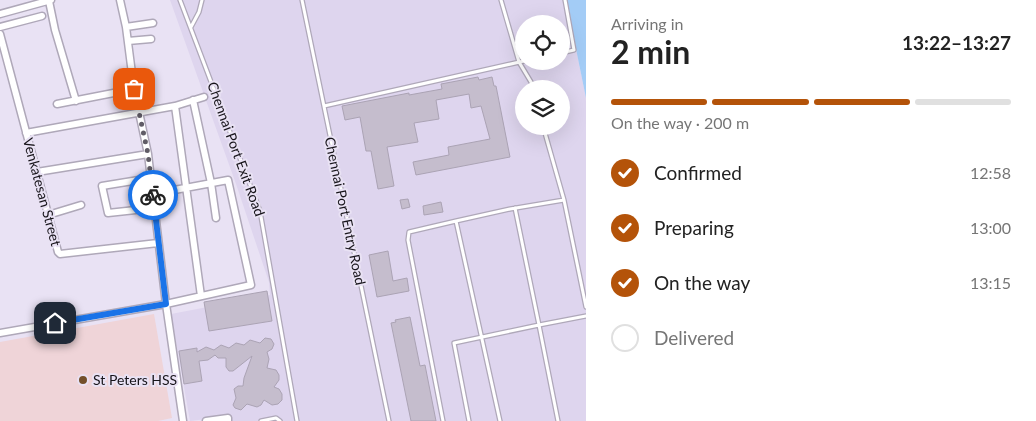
<!DOCTYPE html>
<meta charset="utf-8">
<style>
body{margin:0;font-family:Lato,sans-serif;background:#f2f2f2;color:#222;height:100vh;display:flex;flex-direction:column;font-size:19px;white-space:nowrap}
*{box-sizing:border-box;margin:0}
p{font-size:16px;color:#767676}
.icon{flex:none;width:28px;height:28px;fill:none;stroke:currentColor;stroke-width:2;stroke-linecap:round;stroke-linejoin:round}
.map{position:relative;flex:1;overflow:hidden}
.panel{display:flex;flex-direction:column;background:#fff;width:450px}
.panel>*{flex:none}
.buttons{position:absolute;left:515px;top:15px;display:grid;gap:10px}
.buttons a{display:grid;place-items:center;width:55px;height:55px;border-radius:50%;background:#fff;box-shadow:0 5px 20px #0002;font-size:25px}
.pin{position:absolute;display:grid;place-items:center;width:42px;height:42px;color:#fff;margin:-21px;border-radius:10px;box-shadow:0 2px 8px #0006}
.courier{position:absolute;display:grid;place-items:center;width:50px;height:50px;margin:-25px;border:4px solid #1a73e8;border-radius:50%;background:#fff;color:#222;box-shadow:0 1px 6px #0007}
.headline em{font-style:normal;font-weight:700}
.headline div{display:flex;flex-direction:column-reverse}
.headline{display:flex;align-items:center;justify-content:space-between;height:85px;padding:0 25px}
h1{font-size:32px;font-weight:700;line-height:38px}
.bar{display:grid;grid-template-columns:repeat(4,1fr);gap:8px 5px;align-content:center;height:60px;padding:0 25px}
.bar i{height:6px;border-radius:4px;background:#e0e0e0}
.bar .current{background:#b45309}
.bar p{grid-column:span 4}
ol{padding:0 25px;list-style:none}
li{display:flex;align-items:center;gap:15px;height:55px}
li p{margin-inline-start:auto}
li .icon{padding:5px;border-radius:50%;background:#b45309;color:#fff;stroke-width:4}
li:last-child{color:#767676}
li i{width:28px;height:28px;border:2px solid #e0e0e0;border-radius:50%}
main{display:flex;flex:1;min-height:0}
.map>svg:first-child{display:block}
.built{fill:#ded5ee;fill-rule:evenodd}
.education{fill:#efd4d8}
.water{fill:#a3ccf6}
.building{fill:#c5bdcd;stroke:#aba3b4}
.lines{fill:none;stroke-linecap:round;stroke-linejoin:round}
.lane-casing{stroke:#afa8b9;stroke-width:5.5}
.street-casing{stroke:#afa8b9;stroke-width:9}
.lane{stroke:#fff;stroke-width:3}
.street{stroke:#fff;stroke-width:6}
.done{stroke:#605c66;stroke-width:5;stroke-dasharray:0 9}
.route{stroke:#1a73e8;stroke-width:6}
.poi-dot{fill:#734f29;stroke:#e9e2f4;stroke-width:2}
.labels{text-anchor:middle;stroke-width:4;stroke-linejoin:round;paint-order:stroke}
.street-label{font-size:14px;fill:#17141a;stroke:#e9e2f4}
.poi-label{font-size:14px;fill:#17141a;stroke:#e9e2f4;text-anchor:start}
</style>
<main>
<div class="map">
<svg width="586" height="421" viewBox="0 0 586 421">
<rect width="100%" height="100%" fill="#e9e2f4"/>
<path class="built" d="M170,0H566L586,98V421H231L230,416L190,421L171,314L270,295L269,282L236,184ZM524,24H561V61H524ZM524,89H561V126H524Z"/>
<path class="education" d="M154,314L172,418L158,421H0V342Z"/>
<path class="water" d="M566,0H586V98Z"/>
<path class="building" d="M478,77L479,80L492,77L494,86H496L510,157L416,175L413,162L449,155L448,147L490,139L481,106L471,108L469,94L436,100L439,119L414,123L418,142L387,147L394,186L378,189L371,151H366L360,117L345,120L342,106L409,93V95L442,89L441,84Z
M408,199L410,207L402,209L400,200Z
M441,202L443,212L424,215L423,206Z
M388,251L393,281L407,278L409,291L377,297L369,255Z
M267,291L272,321L209,331L204,302Z
M410,317L420,366L425,365L436,421H411L391,323L396,322L395,320Z
M265,338L271,339L274,344L272,349L267,352L269,359L267,368L276,370L279,375V380L274,387L279,389L282,394V400L278,404L272,405L264,400L261,405L257,407L247,404L241,410L235,408L233,405L236,398L234,389L238,386H243L244,378L252,356L233,371H229L226,367V358H218L215,355L208,360L199,361L202,381L184,384L179,351L197,348V352L206,347L214,350L221,345L229,348L236,343L244,345L250,340L260,343Z"/>
<g class="lines">
<g class="lane-casing">
<path id="lane" d="M180,0L260,211L297,421
M302,0L389,421
M501,0L519,62L531,82L533,89
M191,27L199,12L202,0
M561,53L574,50L565,0
M324,106L524,61
M543,126L564,200L586,307
M515,208L539,325L586,316
M456,221L510,209L564,200
M261,421L276,418L280,421
M443,421L408,240L409,232L456,221L500,421
M469,421L454,343L539,325L558,421"/>
</g>
<g class="street-casing">
<path id="street" d="M120,0L126,27L134,89L148,154L166,304L183,421
M49,1L55,30L76,101
M0,14L51,0
M0,27L42,16
M126,27L153,23
M0,34L58,252L60,254L158,243
M128,41L151,39
M193,100L211,183L216,218
M57,104L134,89
M175,106L201,296
M26,133L175,106L204,97
M37,172L148,154
M151,178L102,186L108,213L154,208
M48,215L81,205
M0,333L166,304L251,285L228,180L153,194
M206,421L228,418V421"/>
</g>
<use href="#lane" class="lane"/>
<use href="#street" class="street"/>
</g>
<g class="lines">
<path class="done" d="M134,89L148,154L153,195"/>
<path class="route" d="M55,323L166,304L153,195"/>
</g>
<circle class="poi-dot" cx="83" cy="380" r="5"/>
<g class="labels">
<g class="street-label">
<text transform="translate(236 149) rotate(70)" y="5">Chennai Port Exit Road</text>
<text transform="translate(42 192) rotate(75)" y="5">Venkatesan Street</text>
<text transform="translate(345 211) rotate(78)" y="5">Chennai Port Entry Road</text>
</g>
<g class="poi-label">
<text x="93" y="385">St Peters HSS</text>
</g>
</g>
</svg>
<div class="buttons">
<a><svg class="icon" aria-label="locate" viewBox="0 0 24 24"><circle cx="12" cy="12" r="6"/><path d="M12 2v4M12 18v4M2 12h4M18 12h4"/></svg></a>
<a><svg class="icon" aria-label="layers" viewBox="0 0 24 24"><path d="M12 4l9 5-9 5-9-5zM3 14l9 5 9-5"/></svg></a>
</div>
<div class="pin" style="left:134px;top:89px;background:#ea580c"><svg class="icon" aria-label="bag" viewBox="0 0 24 24"><path d="M5 8h14l-1 12H6zM9 8a3 3 0 0 1 6 0"/></svg></div>
<div class="pin" style="left:55px;top:323px;background:#1f2937"><svg class="icon" aria-label="home" viewBox="0 0 24 24"><path d="M3 11l9-7 9 7M6 9v11h12V9"/></svg></div>
<div class="courier" style="left:153px;top:195px"><svg class="icon" aria-label="bike" viewBox="0 0 24 24"><circle cx="6" cy="16" r="4"/><circle cx="18" cy="16" r="4"/><path d="M6 16l4-8h5l3 8M10 8l3 8H6M13 5h3"/></svg></div>
</div>
<section class="panel">
<div class="headline"><div><h1>2 min</h1><p>Arriving in</p></div><em>13:22–13:27</em></div>
<div class="bar"><i class="current"></i><i class="current"></i><i class="current"></i><i></i><p>On the way · 200 m</p></div>
<ol>
<li><svg class="icon" aria-label="check" viewBox="0 0 24 24"><path d="M5 12l5 5 9-10"/></svg>Confirmed<p>12:58</p></li>
<li><svg class="icon" aria-label="check" viewBox="0 0 24 24"><path d="M5 12l5 5 9-10"/></svg>Preparing<p>13:00</p></li>
<li><svg class="icon" aria-label="check" viewBox="0 0 24 24"><path d="M5 12l5 5 9-10"/></svg>On the way<p>13:15</p></li>
<li><i></i>Delivered</li>
</ol>
</section>
</main>
